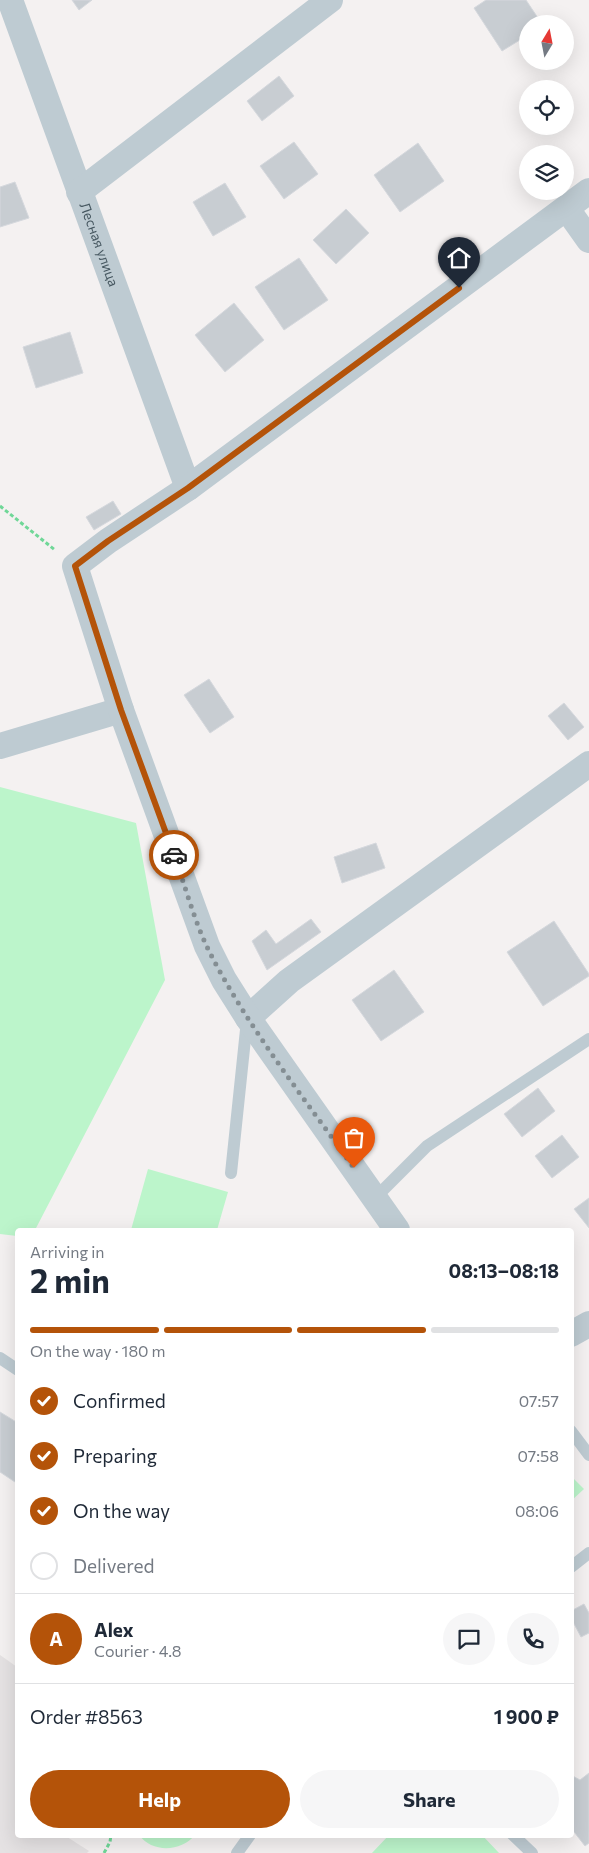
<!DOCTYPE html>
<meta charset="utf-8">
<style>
body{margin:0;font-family:Commissioner,sans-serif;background:#f6f6f7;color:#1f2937;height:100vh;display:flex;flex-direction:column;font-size:19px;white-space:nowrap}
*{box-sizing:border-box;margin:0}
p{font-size:16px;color:#747a83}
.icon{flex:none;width:28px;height:28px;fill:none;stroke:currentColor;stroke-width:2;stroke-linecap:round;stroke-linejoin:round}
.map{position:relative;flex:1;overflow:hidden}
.sheet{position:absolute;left:15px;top:1228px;width:559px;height:610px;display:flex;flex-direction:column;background:#fff;border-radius:5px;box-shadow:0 5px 20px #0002}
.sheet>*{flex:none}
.needle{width:32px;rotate:10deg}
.buttons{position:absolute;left:519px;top:15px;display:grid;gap:10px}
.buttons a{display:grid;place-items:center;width:55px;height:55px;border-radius:50%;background:#fff;box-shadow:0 5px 20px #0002;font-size:25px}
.pin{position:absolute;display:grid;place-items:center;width:42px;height:42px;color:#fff;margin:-51px -21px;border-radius:50% 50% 50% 0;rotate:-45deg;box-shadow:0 0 5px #0007}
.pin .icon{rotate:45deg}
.courier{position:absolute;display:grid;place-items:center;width:50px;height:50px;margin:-25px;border:4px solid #b45309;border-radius:50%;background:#fff;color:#222;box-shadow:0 1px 6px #0007}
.summary em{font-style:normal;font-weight:700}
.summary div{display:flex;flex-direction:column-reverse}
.summary{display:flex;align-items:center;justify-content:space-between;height:85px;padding:0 15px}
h1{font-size:32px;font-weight:700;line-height:38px}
.bar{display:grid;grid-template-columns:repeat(4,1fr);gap:8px 5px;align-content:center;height:60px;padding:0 15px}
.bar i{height:6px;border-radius:4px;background:#e0e1e3}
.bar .selected{background:#b45309}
.bar p{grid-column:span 4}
.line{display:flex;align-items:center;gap:12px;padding:0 15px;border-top:1px solid #e0e1e3}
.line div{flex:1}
.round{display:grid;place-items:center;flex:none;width:52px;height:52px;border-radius:26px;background:#f6f6f7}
ol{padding:0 15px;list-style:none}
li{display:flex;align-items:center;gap:15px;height:55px}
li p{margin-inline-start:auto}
li .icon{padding:5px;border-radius:50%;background:#b45309;color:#fff;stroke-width:4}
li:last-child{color:#747a83}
li i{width:28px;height:28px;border:2px solid #e0e1e3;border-radius:50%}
.cta{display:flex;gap:10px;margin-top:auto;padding:10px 15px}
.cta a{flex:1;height:58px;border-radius:30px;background:#b45309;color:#fff;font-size:20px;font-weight:700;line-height:58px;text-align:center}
.cta a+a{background:#f6f6f7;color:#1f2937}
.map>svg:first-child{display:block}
.education{fill:#e5e2e3}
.green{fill:#bcf5cb}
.building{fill:#c8cdd2;stroke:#d5d8dd}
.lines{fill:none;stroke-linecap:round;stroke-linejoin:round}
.path{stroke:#70d798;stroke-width:3;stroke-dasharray:4 2.5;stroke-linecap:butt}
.lane{stroke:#becbd2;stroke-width:12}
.street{stroke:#becbd2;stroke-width:26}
.done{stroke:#848e93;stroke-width:5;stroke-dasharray:0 9}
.route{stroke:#b45309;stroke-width:6}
.labels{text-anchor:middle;stroke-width:4;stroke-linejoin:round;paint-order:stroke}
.street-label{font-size:14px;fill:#475861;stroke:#fff}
</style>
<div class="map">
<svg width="589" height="1853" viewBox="0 0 589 1853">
<rect width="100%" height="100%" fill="#f4f1f1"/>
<path class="education" d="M0,1655L17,1667L18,1835H64L89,1851L87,1853H0Z"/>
<path class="green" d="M0,787L136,823L165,980L35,1230H18L17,1236L0,1234Z
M148,1169L228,1192L217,1230H131Z
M571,1476L584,1489L571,1501Z
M139,1835H195C181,1852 152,1853 139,1835Z
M389,1835H482L499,1853H372Z"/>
<path class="building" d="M72,0H92L79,10Z
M486,0H526L542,24H528V35L502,51L474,8Z
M279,76L294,96L262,121L247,101Z
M294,142L318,174L284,199L260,166Z
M418,143L444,181L400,212L374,175Z
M15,182L29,218L0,227V187Z
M225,183L246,217L213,236L193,202Z
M346,209L369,233L336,264L313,240Z
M299,258L328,300L284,330L255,287Z
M234,303L264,340L225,372L195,335Z
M70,332L83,373L36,388L23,347Z
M113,501L121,514L94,530L86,517Z
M209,679L234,717L210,733L184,695Z
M564,703L584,727L568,740L548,716Z
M376,843L385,868L342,883L334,857Z
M311,919L321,932L267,970L252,941L266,930L276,944Z
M554,921L589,974V976L543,1006L507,952Z
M394,970L424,1012L381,1041L352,1000Z
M538,1088L555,1111L522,1137L504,1114Z
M562,1135L579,1157L552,1178L535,1156Z
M589,1198V1228L574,1209Z
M0,1412L18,1423V1484L0,1472Z
M584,1604L589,1613V1633L581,1637L571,1618V1611Z
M589,1773V1843L585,1846L571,1828V1775L580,1780Z"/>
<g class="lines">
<path class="path" d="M0,506L55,550
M104,1853L110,1842L111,1835"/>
<path class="lane" d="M231,1173L247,1020
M375,1198L427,1146L589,1039
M0,1358L18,1370
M571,1431L589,1455
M571,1567L589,1553
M513,1835L532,1853
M237,1853L250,1835"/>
<g class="street">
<path id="s1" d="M10,0L188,488"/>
<path d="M79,192L330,0"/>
<path d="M567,209L589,240"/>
<path d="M0,746L121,710"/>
<path d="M248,1018L289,981L589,764"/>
<path d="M397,1230L248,1018L224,980L207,946L121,710L75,566L108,541L188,488L589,191"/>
<path d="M571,1334L589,1324"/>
</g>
</g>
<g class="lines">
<path class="done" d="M174,855C185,885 194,920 208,949C246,1025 304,1098 354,1168"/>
<path class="route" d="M174,855L121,710L75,566L108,541L188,488L459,288"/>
</g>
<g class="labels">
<g class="street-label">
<text dy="5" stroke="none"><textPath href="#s1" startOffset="260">Лесная улица</textPath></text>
</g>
</g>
</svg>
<div class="buttons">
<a><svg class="needle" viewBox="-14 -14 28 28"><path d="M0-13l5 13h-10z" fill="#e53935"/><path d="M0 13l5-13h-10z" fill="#747a83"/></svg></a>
<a><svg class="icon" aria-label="locate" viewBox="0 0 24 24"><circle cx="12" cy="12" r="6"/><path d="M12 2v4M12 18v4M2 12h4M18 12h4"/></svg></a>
<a><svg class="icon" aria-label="layers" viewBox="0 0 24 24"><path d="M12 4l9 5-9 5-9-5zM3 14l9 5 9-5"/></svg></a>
</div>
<div class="pin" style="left:354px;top:1168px;background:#ea580c"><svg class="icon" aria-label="bag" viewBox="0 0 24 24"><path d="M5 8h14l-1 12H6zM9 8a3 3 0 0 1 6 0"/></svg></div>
<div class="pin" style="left:459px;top:288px;background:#1f2937"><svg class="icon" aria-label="home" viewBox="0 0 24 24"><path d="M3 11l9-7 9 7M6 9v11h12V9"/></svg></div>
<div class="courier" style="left:174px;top:855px"><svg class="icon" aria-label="car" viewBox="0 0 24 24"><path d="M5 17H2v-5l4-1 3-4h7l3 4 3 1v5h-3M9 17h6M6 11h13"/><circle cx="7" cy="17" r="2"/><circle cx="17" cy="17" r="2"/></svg></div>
<section class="sheet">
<div class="summary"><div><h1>2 min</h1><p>Arriving in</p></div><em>08:13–08:18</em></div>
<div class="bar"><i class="selected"></i><i class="selected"></i><i class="selected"></i><i></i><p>On the way · 180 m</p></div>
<ol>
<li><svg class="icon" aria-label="check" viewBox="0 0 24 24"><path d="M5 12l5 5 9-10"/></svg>Confirmed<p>07:57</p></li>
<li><svg class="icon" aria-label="check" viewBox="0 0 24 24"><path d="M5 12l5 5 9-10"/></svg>Preparing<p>07:58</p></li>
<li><svg class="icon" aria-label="check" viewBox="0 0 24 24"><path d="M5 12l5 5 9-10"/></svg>On the way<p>08:06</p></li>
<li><i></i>Delivered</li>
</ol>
<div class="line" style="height:90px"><b class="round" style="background:#b45309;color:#fff">A</b><div><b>Alex</b><p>Courier · 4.8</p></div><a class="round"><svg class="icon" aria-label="chat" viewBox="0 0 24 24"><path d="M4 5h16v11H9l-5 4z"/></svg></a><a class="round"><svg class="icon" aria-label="phone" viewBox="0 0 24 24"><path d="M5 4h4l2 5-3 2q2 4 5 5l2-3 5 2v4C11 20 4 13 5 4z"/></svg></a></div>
<div class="line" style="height:65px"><div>Order #8563</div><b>1 900 ₽</b></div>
<div class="cta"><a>Help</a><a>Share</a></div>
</section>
</div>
